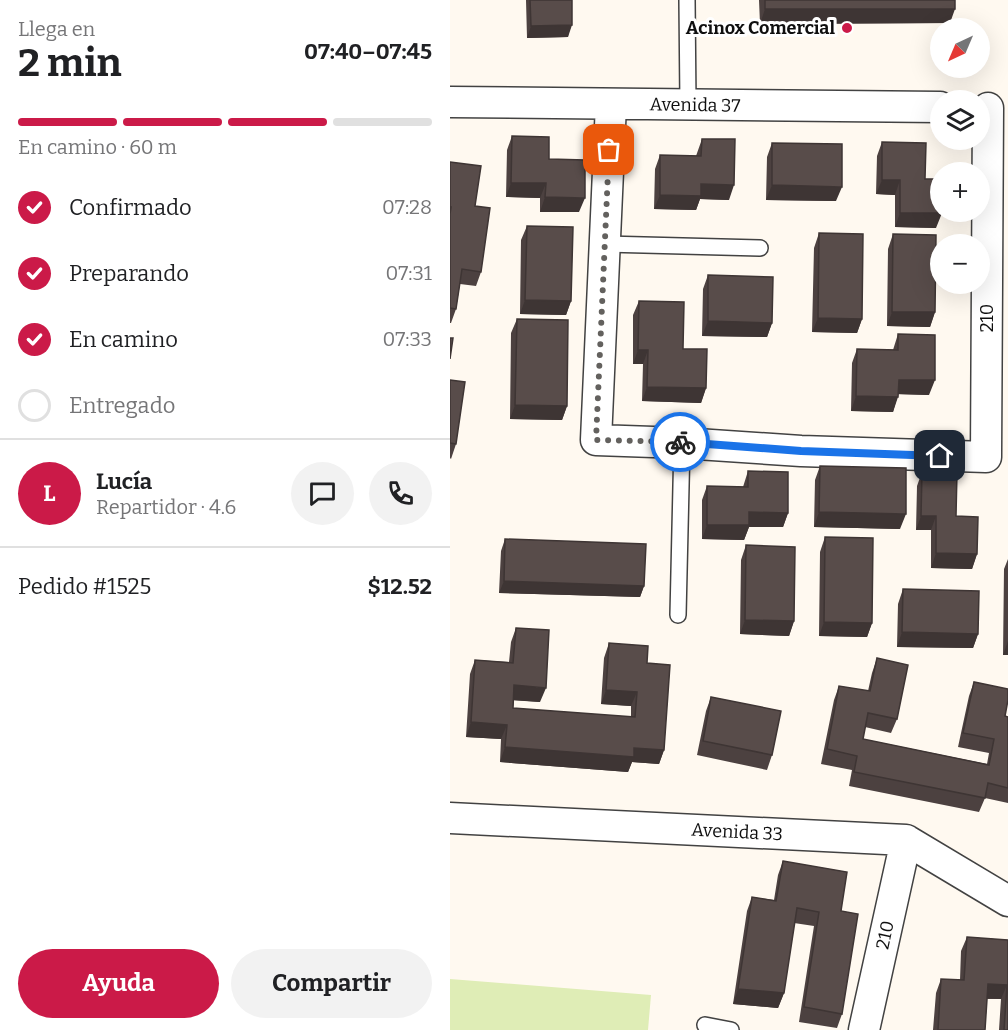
<!DOCTYPE html>
<html lang="es">
<meta charset="utf-8">
<style>
body{margin:0;font-family:Bitter,serif;background:#f2f2f2;color:#202124;height:100vh;display:flex;flex-direction:column;font-size:22px;white-space:nowrap}
*{box-sizing:border-box;margin:0}
p{font-size:20px;color:#757577}
.icon{flex:none;width:33px;height:33px;fill:none;stroke:currentColor;stroke-width:2;stroke-linecap:round;stroke-linejoin:round}
.map{position:relative;flex:1;overflow:hidden}
.drawer{display:flex;flex-direction:column;background:#fff;width:450px}
.drawer>*{flex:none}
.needle{width:39px;rotate:224deg}
.tools{position:absolute;left:480px;top:18px;display:grid;gap:12px}
.tools a{display:grid;place-items:center;width:60px;height:60px;border-radius:50%;background:#fff;box-shadow:0 6px 24px #0002;font-size:30px}
.pin{position:absolute;display:grid;place-items:center;width:51px;height:51px;color:#fff;margin:-26px;border-radius:12px;box-shadow:0 3px 9px #0006}
.courier{position:absolute;display:grid;place-items:center;width:60px;height:60px;margin:-30px;border:4px solid #1a73e8;border-radius:50%;background:#fff;color:#222;box-shadow:0 2px 8px #0007}
.summary em{font-style:normal;font-weight:700}
.summary div{display:flex;flex-direction:column-reverse}
.summary{display:flex;align-items:center;justify-content:space-between;height:102px;padding:0 18px}
h1{font-size:39px;font-weight:700;line-height:45px}
.bar{display:grid;grid-template-columns:repeat(4,1fr);gap:9px 6px;align-content:center;height:72px;padding:0 18px}
.bar i{height:8px;border-radius:4px;background:#e0e0e0}
.bar .current{background:#cb1a48}
.bar p{grid-column:span 4}
.line{display:flex;align-items:center;gap:15px;padding:0 18px;border-top:2px solid #e0e0e0}
.line div{flex:1}
.round{display:grid;place-items:center;flex:none;width:63px;height:63px;border-radius:32px;background:#f2f2f2}
ol{padding:0 18px;list-style:none}
li{display:flex;align-items:center;gap:18px;height:66px}
li p{margin-inline-start:auto}
li .icon{padding:6px;border-radius:50%;background:#cb1a48;color:#fff;stroke-width:4}
li:last-child{color:#757577}
li i{width:33px;height:33px;border:3px solid #e0e0e0;border-radius:50%}
.cta{display:flex;gap:12px;margin-top:auto;padding:12px 18px}
.cta a{flex:1;height:69px;border-radius:36px;background:#cb1a48;color:#fff;font-size:24px;font-weight:700;line-height:69px;text-align:center}
.cta a+a{background:#f2f2f2;color:#202124}
main{display:flex;flex:1;min-height:0}
.map>svg:first-child{display:block}
.green{fill:#dfedb6}
.lines{fill:none;stroke-linecap:round;stroke-linejoin:round}
.service-casing{stroke:#424242;stroke-width:18}
.minor-casing{stroke:#424242;stroke-width:33}
.service{stroke:#fff;stroke-width:15}
.minor{stroke:#fff;stroke-width:30}
.wall{fill:#4c4140}
.shaded-wall{fill:#3e3534}
.building{fill:#584c4a;stroke:#3e3534;stroke-width:1.5}
.done{stroke:#63615e;stroke-width:6;stroke-dasharray:0 10.8}
.route{stroke:#1a73e8;stroke-width:8}
.poi-dot{fill:#cb1a48;stroke:#fff;stroke-width:2}
.labels{text-anchor:middle;stroke-width:6;stroke-linejoin:round;paint-order:stroke}
.poi-label{font-size:18px;font-weight:bold;fill:#0f0f0f;stroke:#fff;text-anchor:end}
.street-label{font-size:18px;fill:#0f0f0f;stroke:#fff}
</style>
<main>
<section class="drawer">
<div class="summary"><div><h1>2 min</h1><p>Llega en</p></div><em>07:40–07:45</em></div>
<div class="bar"><i class="current"></i><i class="current"></i><i class="current"></i><i></i><p>En camino · 60 m</p></div>
<ol>
<li><svg class="icon" aria-label="check" viewBox="0 0 24 24"><path d="M5 12l5 5 9-10"/></svg>Confirmado<p>07:28</p></li>
<li><svg class="icon" aria-label="check" viewBox="0 0 24 24"><path d="M5 12l5 5 9-10"/></svg>Preparando<p>07:31</p></li>
<li><svg class="icon" aria-label="check" viewBox="0 0 24 24"><path d="M5 12l5 5 9-10"/></svg>En camino<p>07:33</p></li>
<li><i></i>Entregado</li>
</ol>
<div class="line" style="height:108px"><b class="round" style="background:#cb1a48;color:#fff">L</b><div><b>Lucía</b><p>Repartidor · 4.6</p></div><a class="round"><svg class="icon" aria-label="chat" viewBox="0 0 24 24"><path d="M4 5h16v11H9l-5 4z"/></svg></a><a class="round"><svg class="icon" aria-label="phone" viewBox="0 0 24 24"><path d="M5 4h4l2 5-3 2q2 4 5 5l2-3 5 2v4C11 20 4 13 5 4z"/></svg></a></div>
<div class="line" style="height:78px"><div>Pedido #1525</div><b>$12.52</b></div>
<div class="cta"><a>Ayuda</a><a>Compartir</a></div>
</section>
<div class="map">
<svg width="558" height="1030" viewBox="0 0 558 1030">
<rect width="100%" height="100%" fill="#fff9f0"/>
<path class="green" d="M0,979L201,995L198,1030H0Z"/>
<g class="lines">
<g class="service-casing">
<path id="service" d="M237,0L238,104
M155,244L310,248
M228,615L232,443
M255,1025L281,1030"/>
</g>
<g class="minor-casing">
<path id="minor" d="M0,102L490,107
M161,104L146,440L232,443L351,451L536,457L538,108
M0,818L456,840L558,901
M414,1030L456,840"/>
</g>
<use href="#service" class="service"/>
<use href="#minor" class="minor"/>
</g>
<path class="wall" d="M76,0H122L118,37L77,38Z
M309,0H505L500,23L310,24Z
M62,136L99,159L129,212H90V198L56,197L57,150Z
M252,139L279,200L250,199L246,210L204,209L205,169L210,155L246,156Z
M432,142L475,179L486,228L445,227V195L426,194L427,156Z
M322,143L386,201L316,200L317,157Z
M0,162L25,206L31,272L26,286L10,284L6,309L1,323H0Z
M77,226L121,301L116,315L70,314L71,240Z
M369,233L412,319L407,333L362,332L364,248Z
M443,234L485,312L480,327L437,326L438,249Z
M258,275L322,323L317,337L252,336L253,289Z
M189,301L233,349L256,388L251,403L192,401L193,364H183V315Z
M67,319L117,406L112,420L60,419L61,333Z
M448,334L479,395L448,394L443,412L401,411L402,363L407,349L443,350Z
M0,380L6,444L1,459L0,458Z
M370,466L450,529L364,527L365,480Z
M298,471L338,513L333,527H299L294,540L252,539V500L257,486L293,487Z
M472,472L506,516L527,554L522,569L481,568V530H466L467,486Z
M375,537L422,623L417,637L369,636L370,552Z
M55,539L194,586L190,597L49,593L51,551Z
M296,545L344,621L339,636L290,634L291,560Z
M558,559V655H553L554,569Z
M453,589L528,634L523,648L447,647L448,604Z
M66,628L90,702L64,700L63,708L181,717V706L151,704L154,658L159,643L197,663L214,750L209,764L182,762L178,772L50,762L51,739L16,737L20,674L25,660L59,662L61,642Z
M427,658L447,719L441,733L415,727L413,739L537,764L539,753L508,747L519,696L524,682L555,716L558,717V803L535,798L529,812L399,786L402,770L371,764L384,700L389,686L418,691L422,673Z
M261,697L322,755L317,770L247,755L256,711Z
M333,861L391,911L392,1014L387,1028L349,1022L364,926L344,923L334,993L328,1008L283,1004L297,911L302,897L324,900L328,875Z
M517,937L558,940V1030H549L551,999H537L535,1030H483L486,993L491,979L510,980L511,951Z"/>
<path class="shaded-wall" d="M315,9H505L500,23L310,24Z
M122,25L118,37L77,38L81,26Z
M432,180H450L445,195L426,194Z
M61,183H96L90,198L56,197Z
M251,184L284,185L279,200L250,199L246,210L204,209L210,195Z
M322,185L392,187L386,201L316,200Z
M95,197L135,198L129,212H90Z
M450,213H492L486,228L445,227Z
M75,300L121,301L116,315L70,314Z
M442,312H485L480,327L437,326Z
M368,318L412,319L407,333L362,332Z
M258,321L322,323L317,337L252,336Z
M188,350H198L193,364H183Z
M449,380H485L479,395L444,394Z
M197,387L256,388L251,403L192,401Z
M406,396L448,397L443,412L401,411Z
M65,405L117,406L112,420L60,419Z
M299,512L338,513L333,527H299L294,540L252,539L257,525Z
M369,512L456,514L450,529L364,527Z
M471,516H486L481,530H466Z
M486,553L527,554L522,569L481,568Z
M54,581L194,586L190,597L49,593Z
M295,620L344,621L339,636L290,634Z
M374,622L422,623L417,637L369,636Z
M452,632L528,634L523,648L447,647Z
M558,641V655H553Z
M64,685L96,688L90,702L59,700Z
M156,690L187,692L181,706L151,704Z
M21,722L57,725L51,739L16,737Z
M55,747L184,748L214,750L209,764L182,762L178,772L50,762Z
M538,984L557,985L551,999L532,998Z
M288,989L334,993L328,1008L283,1004Z"/>
<path class="building" d="M80,0H122V25L81,26Z
M315,0H505V9H315Z
M62,136L99,137V159L135,160V198L95,197L96,183H61Z
M252,139H285L284,185L251,184V196L210,195V155L251,156Z
M432,142L476,143L475,179H490V212H492V213H450V180H432Z
M322,143L392,144V187L322,185Z
M0,162L31,166L25,206L40,208L31,272L12,269L6,309L0,308V214L1,207H0Z
M77,226L123,227L121,301L75,300Z
M369,233L413,234L412,319L368,318Z
M443,234L486,235L485,312H442Z
M258,275L323,277L322,323L258,321Z
M189,301L234,302L233,349H257L256,388L197,387L198,350H188Z
M67,319L118,320L117,406L65,405Z
M448,334L485,335V380H449L448,397L406,396L407,349L448,350Z
M0,338H3L0,359Z
M0,380L15,382L6,444L0,443Z
M370,466L456,468V514L369,512Z
M298,471L338,472V513L299,512V525H257V486L298,487Z
M472,472H507L506,516L528,517L527,554L486,553V516H471Z
M375,537L423,538L422,623L374,622Z
M55,539L196,544L194,586L54,581Z
M296,545L345,547L344,621L295,620Z
M453,589L529,591L528,634L452,632Z
M66,628L99,630L96,688L64,685L63,708L185,717L187,692L156,690L159,643L198,646L197,663L220,665L214,750L184,748V757L55,747L57,725L21,722L25,660L63,663Z
M427,658L458,665L447,719L418,713L413,739L539,765L544,739L513,733L524,682L558,689V700L555,716L558,717V788L538,783L535,798L404,772L407,756L377,749L389,686L420,691Z
M261,697L331,711L322,755L253,741Z
M333,861L397,872L391,911L408,914L392,1014L354,1007L369,912L347,908L334,993L288,989L302,897L326,901Z
M517,937L558,940V1030H554L557,985L538,984L535,1030H488L491,979L514,980Z"/>
<g class="lines">
<path class="done" d="M159,150L146,440L230,442"/>
<path class="route" d="M230,442L351,451L490,456"/>
</g>
<circle class="poi-dot" cx="397" cy="28" r="6"/>
<g class="labels">
<g class="poi-label">
<text x="385" y="34">Acinox Comercial</text>
</g>
<g class="street-label">
<text transform="translate(245 105) rotate(1)" y="6">Avenida 37</text>
<text transform="translate(537 318) rotate(-90)" y="6">210</text>
<text transform="translate(287 832) rotate(3)" y="6">Avenida 33</text>
<text transform="translate(435 935) rotate(-78)" y="6">210</text>
</g>
</g>
</svg>
<div class="tools">
<a><svg class="needle" viewBox="-14 -14 28 28"><path d="M0-13l5 13h-10z" fill="#e53935"/><path d="M0 13l5-13h-10z" fill="#757577"/></svg></a>
<a><svg class="icon" aria-label="layers" viewBox="0 0 24 24"><path d="M12 4l9 5-9 5-9-5zM3 14l9 5 9-5"/></svg></a>
<a>+</a>
<a>−</a>
</div>
<div class="pin" style="left:159px;top:150px;background:#ea580c"><svg class="icon" aria-label="bag" viewBox="0 0 24 24"><path d="M5 8h14l-1 12H6zM9 8a3 3 0 0 1 6 0"/></svg></div>
<div class="pin" style="left:490px;top:456px;background:#1f2937"><svg class="icon" aria-label="home" viewBox="0 0 24 24"><path d="M3 11l9-7 9 7M6 9v11h12V9"/></svg></div>
<div class="courier" style="left:230px;top:442px"><svg class="icon" aria-label="bike" viewBox="0 0 24 24"><circle cx="6" cy="16" r="4"/><circle cx="18" cy="16" r="4"/><path d="M6 16l4-8h5l3 8M10 8l3 8H6M13 5h3"/></svg></div>
</div>
</main>
